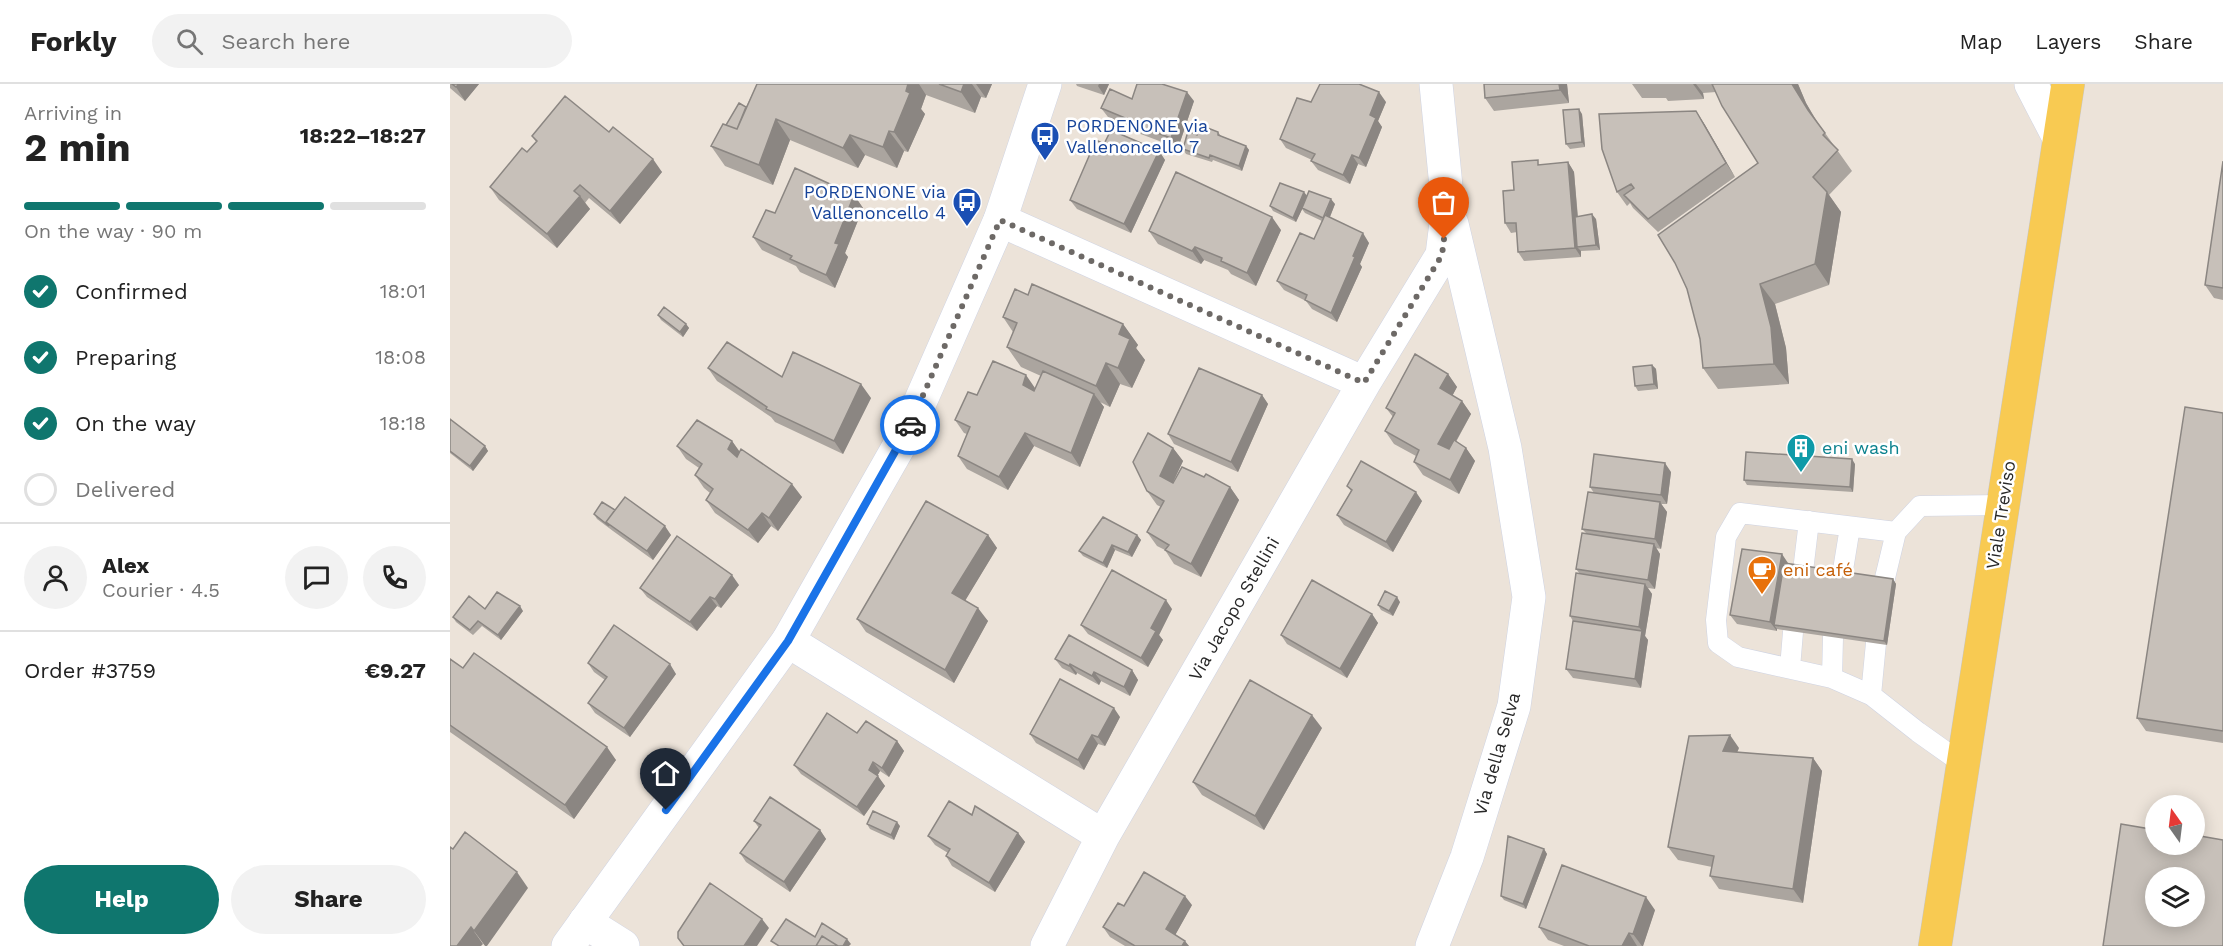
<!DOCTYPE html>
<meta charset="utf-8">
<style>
body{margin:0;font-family:"Work Sans",sans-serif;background:#f2f2f2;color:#222;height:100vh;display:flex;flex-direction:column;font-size:22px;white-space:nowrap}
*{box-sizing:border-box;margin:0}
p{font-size:20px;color:#767676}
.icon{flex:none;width:33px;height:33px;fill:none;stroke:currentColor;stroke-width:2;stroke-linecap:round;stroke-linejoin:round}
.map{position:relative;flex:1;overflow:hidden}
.side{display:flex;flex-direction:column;background:#fff;width:450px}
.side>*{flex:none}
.needle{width:39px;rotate:346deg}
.fabs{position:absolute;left:1695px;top:711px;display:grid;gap:12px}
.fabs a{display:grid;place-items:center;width:60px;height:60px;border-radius:50%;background:#fff;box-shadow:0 3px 15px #0003;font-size:30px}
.pin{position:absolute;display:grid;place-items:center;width:51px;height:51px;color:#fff;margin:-62px -26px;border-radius:50% 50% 50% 0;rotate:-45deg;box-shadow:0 0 6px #0007}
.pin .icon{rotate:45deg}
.courier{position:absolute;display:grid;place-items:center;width:60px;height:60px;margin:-30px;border:4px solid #1a73e8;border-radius:50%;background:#fff;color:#222;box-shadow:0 2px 8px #0007}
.overview em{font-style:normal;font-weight:700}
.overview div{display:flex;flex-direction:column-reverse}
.overview{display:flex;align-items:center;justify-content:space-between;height:102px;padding:0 24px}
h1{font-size:39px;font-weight:700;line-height:45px}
.bar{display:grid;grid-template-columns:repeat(4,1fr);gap:9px 6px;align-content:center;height:72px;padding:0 24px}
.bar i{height:8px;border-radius:4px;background:#e0e0e0}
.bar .active{background:#0f766e}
.bar p{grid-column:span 4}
.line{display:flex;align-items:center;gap:15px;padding:0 24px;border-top:2px solid #e0e0e0}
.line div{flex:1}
.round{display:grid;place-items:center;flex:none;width:63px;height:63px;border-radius:32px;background:#f2f2f2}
ol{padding:0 24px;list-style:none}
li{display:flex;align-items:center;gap:18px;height:66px}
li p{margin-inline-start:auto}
li .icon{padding:6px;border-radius:50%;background:#0f766e;color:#fff;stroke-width:4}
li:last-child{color:#767676}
li i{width:33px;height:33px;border:3px solid #e0e0e0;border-radius:50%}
.action{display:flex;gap:12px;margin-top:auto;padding:12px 24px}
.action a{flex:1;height:69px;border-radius:36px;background:#0f766e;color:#fff;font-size:24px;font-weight:700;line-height:69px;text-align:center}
.action a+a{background:#f2f2f2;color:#222}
header{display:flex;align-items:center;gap:36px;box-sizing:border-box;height:84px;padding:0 30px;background:#fff;border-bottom:2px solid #e0e0e0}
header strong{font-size:28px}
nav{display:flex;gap:33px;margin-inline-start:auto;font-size:21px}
.search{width:420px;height:54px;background:#f2f2f2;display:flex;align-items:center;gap:15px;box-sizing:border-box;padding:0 21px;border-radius:33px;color:#767676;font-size:22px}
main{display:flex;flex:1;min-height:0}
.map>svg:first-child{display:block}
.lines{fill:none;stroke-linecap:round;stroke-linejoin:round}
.service-casing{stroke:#ced3e3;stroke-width:21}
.minor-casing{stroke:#ced3e3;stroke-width:34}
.tertiary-casing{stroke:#ced3e3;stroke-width:34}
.primary-casing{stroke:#c7c7c7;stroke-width:34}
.service{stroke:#fff;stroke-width:20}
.minor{stroke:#fff;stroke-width:33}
.tertiary{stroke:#fff;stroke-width:33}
.primary{stroke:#f8ca52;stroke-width:33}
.wall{fill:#aba59f}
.shaded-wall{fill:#8b8682}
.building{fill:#c7c0b9;stroke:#8b8682;stroke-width:1.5;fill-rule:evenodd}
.done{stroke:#6d6966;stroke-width:6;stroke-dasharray:0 10.8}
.route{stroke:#1a73e8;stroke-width:8}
.labels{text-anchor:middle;stroke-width:5;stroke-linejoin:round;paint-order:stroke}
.transit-label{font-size:18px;fill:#164399;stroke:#fff;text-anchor:start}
.culture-label{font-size:18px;fill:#0d838f;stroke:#fff;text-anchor:start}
.street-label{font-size:18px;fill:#282828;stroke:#fff}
.food-label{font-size:18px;fill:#c56008;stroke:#fff;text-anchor:start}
</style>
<header>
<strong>Forkly</strong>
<div class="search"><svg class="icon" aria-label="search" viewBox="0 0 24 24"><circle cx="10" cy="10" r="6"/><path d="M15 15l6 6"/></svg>Search here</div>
<nav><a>Map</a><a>Layers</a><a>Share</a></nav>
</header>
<main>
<section class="side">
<div class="overview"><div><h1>2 min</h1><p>Arriving in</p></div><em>18:22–18:27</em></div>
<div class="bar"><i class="active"></i><i class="active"></i><i class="active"></i><i></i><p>On the way · 90 m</p></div>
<ol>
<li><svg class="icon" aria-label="check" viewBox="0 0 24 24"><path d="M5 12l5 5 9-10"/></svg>Confirmed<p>18:01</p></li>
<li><svg class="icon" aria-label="check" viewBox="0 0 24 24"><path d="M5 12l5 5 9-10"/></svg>Preparing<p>18:08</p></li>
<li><svg class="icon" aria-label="check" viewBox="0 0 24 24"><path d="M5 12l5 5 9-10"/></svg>On the way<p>18:18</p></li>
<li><i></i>Delivered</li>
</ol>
<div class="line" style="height:108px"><a class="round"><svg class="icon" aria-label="person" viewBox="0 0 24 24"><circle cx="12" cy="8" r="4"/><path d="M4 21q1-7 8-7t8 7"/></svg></a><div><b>Alex</b><p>Courier · 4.5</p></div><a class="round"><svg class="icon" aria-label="chat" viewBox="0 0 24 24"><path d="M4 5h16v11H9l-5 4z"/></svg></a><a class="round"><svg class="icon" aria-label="phone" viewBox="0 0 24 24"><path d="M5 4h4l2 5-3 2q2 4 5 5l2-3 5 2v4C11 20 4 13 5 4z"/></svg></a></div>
<div class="line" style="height:78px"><div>Order #3759</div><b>€9.27</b></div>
<div class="action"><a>Help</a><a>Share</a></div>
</section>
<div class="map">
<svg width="1773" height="862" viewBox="0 0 1773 862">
<rect width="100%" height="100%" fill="#ece3d9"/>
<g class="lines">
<g class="service-casing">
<path id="service" d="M1353,487L1359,437
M1392,492L1400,443
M1434,498L1446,448
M1340,584L1343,548
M1382,594L1383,553
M1421,611L1426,559
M1513,680L1468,648L1421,611L1382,594L1288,573L1268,559L1266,536L1276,453L1290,429L1446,448L1470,422L1553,421"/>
</g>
<g class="minor-casing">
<path id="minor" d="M1581,0L1609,54
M550,136L914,299
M338,557L653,752
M135,838L173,862
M597,862L653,752L914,299L992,171L998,123L986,0
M982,862L1017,773L1064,622L1079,513L1055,364L1002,140"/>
</g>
<g class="tertiary-casing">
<path id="tertiary" d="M118,862L338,557L457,348L550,136L595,0"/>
</g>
<g class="primary-casing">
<path id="primary" d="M1485,862L1618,0"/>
</g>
<use href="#service" class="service"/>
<use href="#minor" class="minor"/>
<use href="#tertiary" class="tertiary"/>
<use href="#primary" class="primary"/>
</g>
<path class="wall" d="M0,0H29L15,17L0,4Z
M307,0H542L536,14L531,13L525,29L476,11L471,25L475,30L458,68L454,67L447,84L415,71L408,84L340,56L323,101L275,82L261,62L296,23Z
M626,0H659L654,11L627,2Z
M1034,0H1117L1119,19L1044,27L1035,14Z
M1182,0H1348L1356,19L1368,39L1402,87L1379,111L1391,128L1379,201L1325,220L1336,264L1339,300L1268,305L1253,284L1308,79L1266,8L1253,9L1254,15L1218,17L1216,14H1192Z
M682,15L744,17L728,64L680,46L677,41L658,33L651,24Z
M861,18H936L928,37L932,43L916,83L908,80L900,100L868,86L861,77L862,76L836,64L830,55Z
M1246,27L1255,41L1285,93L1208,148L1183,124L1180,119L1177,122L1167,108Z
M1132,30L1135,63L1120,65L1116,60Z
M159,48L212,88L170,140L139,114L135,119L140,125L107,164L49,116L40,103L77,68L86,58L82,52Z
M768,48L771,52L796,62L799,66L792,87L763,76L762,78L736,70L733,65L747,51Z
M709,67L715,76L681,149L627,125L620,116Z
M1773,77V216L1764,214L1755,201Z
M1118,78L1124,88L1128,133L1146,135L1150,166L1131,167V173L1074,177L1068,168L1067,148L1061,149L1055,139L1064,106L1091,81Z
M404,111L413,124L395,169L398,173L385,204L350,188L346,182L312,166L303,153L325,129Z
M857,112L885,120L880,133L919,159L910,180L912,183L887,238L862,225L856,217L834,206L827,197L864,155L872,137L855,129L852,125L846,138L823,127L820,122Z
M831,146L806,202L781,190L778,186L754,176L751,180L708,160L699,147Z
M578,211L673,240L688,261L686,264L695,276L682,304L670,300L660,323L650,318L654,323L630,383L584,362L558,406L517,385L508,372L517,350L514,349L505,336L527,311L585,304L584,307L591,292L571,283L557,263L563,248L553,233Z
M208,231L236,240L239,244L233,253L211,236Z
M1202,281L1206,285L1208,305L1188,307L1185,302Z
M258,284L332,293L421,314L393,370L325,338L321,333L267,297Z
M998,290L1007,303L1002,312L1012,317L1021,330L1006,358L1016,364L1025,377L1009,410L973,391L964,378L966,372L944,360L935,347L943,333L936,324Z
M812,311L818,320L788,388L724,360L718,350Z
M1773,329V659L1696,647L1687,634Z
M0,335L35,362L38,367L23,387L0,369Z
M282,357L290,368L352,413L328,447L321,442L308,459L265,429L256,416L260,409L254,404L245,391L249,384L236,375L227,362Z
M723,364L733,377L722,399L754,393L780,403L789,416L751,493L724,480L715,466L707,462L697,448L711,423L707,421L697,407Z
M1405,380L1403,408L1297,401L1294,396Z
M1221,388L1217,420H1211L1217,428L1211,465L1206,464L1210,470L1205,505L1198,504L1202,510L1195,552L1198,556L1191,604L1123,594L1116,585L1123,537L1120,532L1130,490L1126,485L1136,449L1132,445L1144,409L1140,403Z
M897,402L972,417L943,468L894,441L887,431L901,407Z
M165,426L221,451L203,476L163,447L147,435L144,430Z
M538,451L547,464L515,516L538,537L504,599L416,548L407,535Z
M687,451L691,456L682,473L665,466L657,484L633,472L629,467Z
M1338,480L1443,495L1446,500L1437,561L1327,545V547L1287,540L1280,531Z
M289,501L271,524L267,522L247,547L197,513L190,504Z
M950,518L943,532L931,526L928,521Z
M35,525L73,527L51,556L32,542L23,551L6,538L3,533Z
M722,525L709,551L713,556L698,583L638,550L631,541Z
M922,530L928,539L897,594L837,560L831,551Z
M0,575L13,584L166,676L124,735L0,648Z
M605,575L682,586L688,596L680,612L651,597L649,601L627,589L626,591L612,584Z
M138,579L226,590L180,653L145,629L138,619L155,596L144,588Z
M670,633L655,662L648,660L634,686L586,659L580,650Z
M872,644L814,746L752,711L743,698Z
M407,649L447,657L454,667L439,693L430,687L427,692L435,702L414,732L351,690L344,681Z
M1289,664L1287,668L1363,674L1372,687L1353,819L1269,805L1260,792L1262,783L1228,776L1218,763Z
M522,731L568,749L575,758L545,808L502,782L496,772L498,769L485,761L478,752Z
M304,737L370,746L376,755L340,808L296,778L290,769L309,744Z
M417,740L450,742L444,756L420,745Z
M1094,765L1097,770L1076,825L1054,816L1051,812Z
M742,821L725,851L739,862H675L660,853L653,843L674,822Z
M1205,826L1193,862H1114L1098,856L1089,843Z"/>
<path class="shaded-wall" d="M9,0H29L15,17L6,3Z
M458,0H469L476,11L471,25L475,30L458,68L444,48Z
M514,0H522L531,13L525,29L511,8Z
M526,0H542L536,14Z
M649,0H659L654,11L648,2Z
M1109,0H1117L1119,19L1110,6Z
M1243,0H1246L1253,9L1254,15Z
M1342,0H1348L1356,19L1372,47L1358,26Z
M737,8L744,17L728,64L721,54Z
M929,8L936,18L928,37L932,43L916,83L909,74L920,31Z
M1129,25L1132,30L1135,63L1132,58Z
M1246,27L1255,41L1285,93L1276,79Z
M326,35L340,56L323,101L309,81Z
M439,47L454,67L447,84L433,63Z
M400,51L415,71L408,84L393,64Z
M796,62L799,66L792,87L789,82Z
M709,67L715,76L681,149L674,140Z
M902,71L908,80L900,100L893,91Z
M203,75L212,88L170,140L160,127Z
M1118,78L1124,88L1130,162L1127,163L1131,167V173L1125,164Z
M854,108L858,113L846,138L843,134Z
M1377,108L1391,128L1379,201L1365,180Z
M404,111L413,124L395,169L398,173L385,204L376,191L385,159Z
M130,112L140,125L107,164L97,150Z
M881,115L885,120L877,140L874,135Z
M1142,130L1146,135L1150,166L1146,161Z
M822,133L831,146L806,202L797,189Z
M913,149L919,159L910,180L912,183L887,238L881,229L903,172Z
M745,163L754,176L751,180L742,167Z
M1310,200L1325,220L1336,264L1339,300L1324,280Z
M236,240L239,244L233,253L230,248Z
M673,240L688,261L686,264L695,276L682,304L668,284L669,250Z
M656,279L670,300L660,323L646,302Z
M1202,281L1206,285L1208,305L1204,300Z
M998,290L1007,303L999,318L990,304Z
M576,291L585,304L582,314L573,301Z
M411,300L421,314L393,370L384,357Z
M644,310L654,323L630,383L621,369Z
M812,311L818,320L788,388L781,378Z
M1012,317L1021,330L997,373L988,360Z
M575,349L584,362L558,406L549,393Z
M282,357L291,370L287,378L278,365Z
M35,362L38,367L23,387L20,382Z
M723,364L733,377L720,405L710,392Z
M1016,364L1025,377L1009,410L1000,396Z
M1402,375L1405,380L1403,408L1400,403Z
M1215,379L1221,388L1217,420L1211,411Z
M342,400L352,413L328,447L319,434Z
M780,403L789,416L751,493L741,480Z
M966,408L972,417L943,468L936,458Z
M1210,418L1217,428L1211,465L1205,455Z
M312,429L321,442L308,459L298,446Z
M215,442L221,451L203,476L197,467Z
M538,451L547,464L512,522L502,509Z
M687,451L691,456L682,473L678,468Z
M1204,460L1210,470L1205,505L1198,496Z
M662,461L665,466L657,484L653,479Z
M1332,470L1338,479L1324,541L1327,545V547L1320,538Z
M282,491L289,501L271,524L265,515Z
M1443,495L1446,500L1437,561L1434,557Z
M1195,500L1202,510L1195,552L1198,556L1191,604L1185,595L1192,547L1189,543Z
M260,513L267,522L247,547L240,538Z
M947,513L950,518L943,532L939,527Z
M716,516L722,525L709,551L713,556L698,583L691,574L701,544Z
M70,522L73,527L51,556L48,551Z
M528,524L538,537L504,599L495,586Z
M922,530L928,539L897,594L890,585Z
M220,580L226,590L180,653L174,644Z
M620,580L627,589L626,591L619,582Z
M682,586L688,596L680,612L674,603Z
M644,588L651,597L649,601L642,592Z
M664,624L670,633L655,662L648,653Z
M862,631L872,644L814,746L805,732Z
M642,651L648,660L634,686L628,676Z
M1280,651L1289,664L1282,680L1273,667Z
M447,657L454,667L439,693L432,684Z
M157,663L166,676L124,735L115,721Z
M1363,674L1372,687L1353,819L1343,805Z
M423,678L430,687L425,696L419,686Z
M428,692L435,702L414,732L407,723Z
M447,738L450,742L444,756L441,751Z
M370,746L376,755L340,808L334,798Z
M568,749L575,758L545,808L539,799Z
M1094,765L1097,770L1076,825L1073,820Z
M67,788L78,804L37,862H35L24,847Z
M735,812L742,821L723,855L716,845Z
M1196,813L1205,826L1193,862H1192L1183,850Z
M312,835L319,844L307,862H294Z
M21,843L33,860L31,862H7Z
M1179,849L1187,862H1172Z
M397,855L401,860L399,862H393Z
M735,857L739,862H732Z"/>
<path class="building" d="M2,0H9L6,3Z
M307,0H458L456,7L460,9L444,48L439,47L433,63L400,51L393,64L326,35L309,81L261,62L273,40L287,45Z
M489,0H514L511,8Z
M687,0H712L737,8L721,54L674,37L675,34L651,24L660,5L682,15Z
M870,0H909L929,8L920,31L926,34L909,74L902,71L893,91L861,77L865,70L830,55L847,14L861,18Z
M1034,0H1109L1110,6L1035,14Z
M1262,0H1342L1358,26L1375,49L1373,51L1388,66L1363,93L1377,108L1365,180L1310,200L1321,243L1324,280L1253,284L1250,255L1237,205L1225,179L1208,151L1308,79L1272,22Z
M115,12L159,48L163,43L203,75L160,127L130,101L124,107L130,112L97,150L40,103L72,64L77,68L87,57L82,52Z
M289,19L296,23L287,45L276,41Z
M1129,25L1132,58L1116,60L1113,26Z
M1246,27L1276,79L1198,135L1174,111L1184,104L1181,100L1167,108L1152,65L1149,30Z
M750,41L768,48V51L796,62L789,82L760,71L759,74L733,65L738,47L747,51Z
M661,46L709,67L674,140L620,116L646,56L654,60Z
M1088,76V81L1118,78L1125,164L1068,168L1066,139H1055L1053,107L1064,106L1062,78Z
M1773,77V204L1755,201Z
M345,84L404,111L385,159L389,160L376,191L340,175L342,172L303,153L316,126L325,129Z
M726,88L822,133L797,189L771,177L772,174L745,163L742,167L699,147Z
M830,99L854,108L843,134L820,122Z
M859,107L881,115L873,134L852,124Z
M1142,130L1146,161L1127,163L1125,133Z
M875,131L913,149L903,172L905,173L881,229L855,216L857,211L827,197L850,149L864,155Z
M582,200L673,240L669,250L680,255L668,284L656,279L646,302L557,263L567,239L553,233L565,205L578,211Z
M214,223L236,240L230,248L208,231Z
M277,258L332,293L343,268L411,300L384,357L316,325L317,323L258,284Z
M965,270L998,290L990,304L1012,317L988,360L999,365L1004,356L1016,364L1000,396L964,378L969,366L935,347L945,329L936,324Z
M543,277L576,291L573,301L584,307L593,287L644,310L621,369L575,349L549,393L508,372L520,343L505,336L518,308L527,311Z
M1202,281L1204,300L1185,302L1183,283Z
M749,284L812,311L781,378L718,350Z
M1735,323L1773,329V647L1687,634Z
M0,335L35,362L20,382L0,367Z
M247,336L282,357L278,365L287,373L291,365L342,400L319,434L312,429L298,446L256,416L263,405L245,391L252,380L227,362Z
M698,349L723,364L710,392L723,399L732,383L754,393L756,390L780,403L741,480L715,466L719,461L697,448L714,417L697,407L683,378Z
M1296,368L1402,375L1400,403L1294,396Z
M1144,370L1215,379L1211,411L1140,403Z
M911,377L966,408L936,458L887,431L902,406L897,402Z
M1138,408L1210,418L1205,455L1132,445Z
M175,413L215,442L197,467L156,438Z
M476,417L538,451L502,509L528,524L495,586L407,535Z
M152,418L165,426L156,438L159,442L144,430Z
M653,433L687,451L678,468L662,461L653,479L629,467Z
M1132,449L1204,460L1198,496L1126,485Z
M227,452L282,491L265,515L260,513L240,538L190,504Z
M1292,465L1332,470L1320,538L1280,531Z
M1334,479L1443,495L1434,557L1324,541Z
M662,486L716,516L701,544L706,547L691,574L631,541Z
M1126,489L1195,500L1189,543L1120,532Z
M862,496L922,530L890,585L831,551Z
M935,507L947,513L939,527L928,521Z
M47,508L70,522L48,551L28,537L20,546L3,533L19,512L35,525Z
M1123,537L1192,547L1185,595L1116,585Z
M164,541L220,580L174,644L138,619L157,593L138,579Z
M619,551L682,586L674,603L644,588L642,592L620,580L619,582L605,575Z
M24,569L157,663L115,721L0,641V575L13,584Z
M610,595L664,624L648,653L642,651L628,676L580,650Z
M800,596L862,631L805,732L743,698Z
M377,629L407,649L416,637L447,657L432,684L423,678L419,686L428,692L407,723L344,681Z
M1280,651L1273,667L1363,674L1343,805L1260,792L1264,772L1218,763L1239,652Z
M320,713L370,746L334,798L290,769L311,741L304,737Z
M499,717L522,731L525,722L568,749L539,799L496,772L500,765L478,752Z
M423,727L447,738L441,751L417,740Z
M1671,740L1706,746V760H1744V751L1773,756V862H1653ZM1706,794H1744V832H1706Z
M15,748L67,788L24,847L21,843L7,862H0V763L3,765Z
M1058,752L1094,765L1073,820L1051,812Z
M1112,781L1196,813L1183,850L1179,849L1172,862H1139L1089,843Z
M694,788L735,812L716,845L735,857L732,862H685L653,843L668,819L674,822Z
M260,799L312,835L294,862H234L228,854V848Z
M336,835L365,853L372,839L397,855L393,862H388L372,852L366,862H329L321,857Z
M372,852L388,862H366Z"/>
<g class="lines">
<path class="done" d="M460,341L550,136L914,299L992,171L994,155"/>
<path class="route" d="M216,726L338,557L460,341"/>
</g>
<defs>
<g id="bus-pin" transform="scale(1.5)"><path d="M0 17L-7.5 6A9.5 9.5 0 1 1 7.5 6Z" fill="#1a4fb4" stroke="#fff"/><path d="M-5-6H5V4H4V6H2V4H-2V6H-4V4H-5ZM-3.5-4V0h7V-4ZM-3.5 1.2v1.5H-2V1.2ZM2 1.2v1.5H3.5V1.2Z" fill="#fff"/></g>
<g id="building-pin" transform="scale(1.5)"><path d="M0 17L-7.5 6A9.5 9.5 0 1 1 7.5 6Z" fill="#0f9aa8" stroke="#fff"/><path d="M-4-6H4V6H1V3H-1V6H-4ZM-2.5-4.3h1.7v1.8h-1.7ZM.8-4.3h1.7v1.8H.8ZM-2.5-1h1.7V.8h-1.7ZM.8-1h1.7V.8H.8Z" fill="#fff"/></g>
<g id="cafe-pin" transform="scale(1.5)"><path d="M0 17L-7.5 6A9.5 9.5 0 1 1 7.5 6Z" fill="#e8710a" stroke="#fff"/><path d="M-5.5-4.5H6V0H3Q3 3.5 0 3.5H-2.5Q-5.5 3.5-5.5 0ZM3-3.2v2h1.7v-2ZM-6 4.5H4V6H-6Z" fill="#fff"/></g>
</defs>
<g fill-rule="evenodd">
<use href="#bus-pin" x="595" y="52"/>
<use href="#bus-pin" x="517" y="118"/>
<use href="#building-pin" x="1351" y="364"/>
<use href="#cafe-pin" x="1312" y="486"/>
</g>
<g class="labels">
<g class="transit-label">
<text x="616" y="48">PORDENONE via<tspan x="616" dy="21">Vallenoncello 7</tspan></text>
<text x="496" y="114" text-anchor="end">PORDENONE via<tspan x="496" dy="21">Vallenoncello 4</tspan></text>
</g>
<g class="culture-label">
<text x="1372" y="370">eni wash</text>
</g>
<g class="street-label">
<text transform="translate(1551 431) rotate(-81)" y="6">Viale Treviso</text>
<text transform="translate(784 525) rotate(-60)" y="6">Via Jacopo Stellini</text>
<text transform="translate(1047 670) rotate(-74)" y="6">Via della Selva</text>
</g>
<g class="food-label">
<text x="1333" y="492">eni café</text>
</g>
</g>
</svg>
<div class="fabs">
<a><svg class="needle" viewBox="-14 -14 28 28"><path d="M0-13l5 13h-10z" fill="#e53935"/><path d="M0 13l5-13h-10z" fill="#767676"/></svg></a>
<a><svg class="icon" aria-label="layers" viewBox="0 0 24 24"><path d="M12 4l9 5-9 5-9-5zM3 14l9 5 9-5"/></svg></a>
</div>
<div class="pin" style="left:994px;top:155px;background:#ea580c"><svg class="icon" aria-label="bag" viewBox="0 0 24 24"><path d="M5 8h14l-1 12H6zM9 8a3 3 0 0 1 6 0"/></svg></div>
<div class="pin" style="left:216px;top:726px;background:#1f2937"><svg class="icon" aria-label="home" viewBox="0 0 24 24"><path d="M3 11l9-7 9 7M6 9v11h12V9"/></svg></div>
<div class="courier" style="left:460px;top:341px"><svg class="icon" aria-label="car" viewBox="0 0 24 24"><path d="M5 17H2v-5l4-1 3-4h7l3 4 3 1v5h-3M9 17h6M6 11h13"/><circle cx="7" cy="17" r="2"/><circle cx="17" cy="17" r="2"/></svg></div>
</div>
</main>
